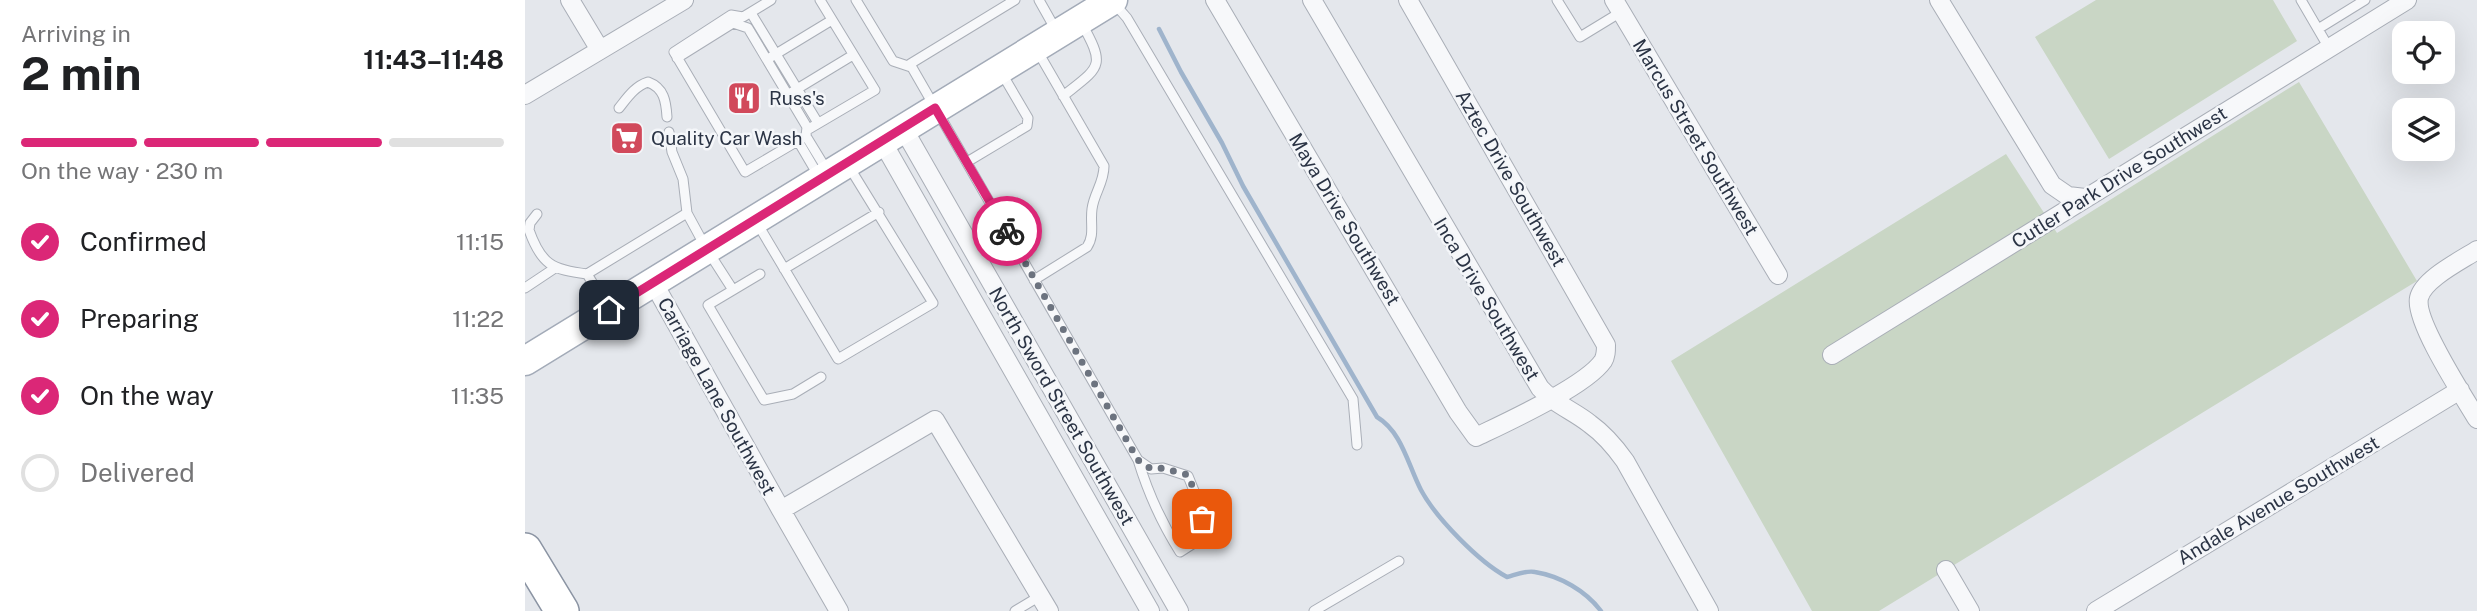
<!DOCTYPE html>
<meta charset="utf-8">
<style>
body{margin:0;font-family:"Public Sans",sans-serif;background:#f2f2f2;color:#202124;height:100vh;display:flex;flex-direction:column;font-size:26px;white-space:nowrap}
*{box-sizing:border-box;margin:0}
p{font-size:23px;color:#757577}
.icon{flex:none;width:38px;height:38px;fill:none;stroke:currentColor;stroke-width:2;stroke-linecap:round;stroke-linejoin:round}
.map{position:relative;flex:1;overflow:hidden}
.sheet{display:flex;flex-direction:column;background:#fff;width:525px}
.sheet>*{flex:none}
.fabs{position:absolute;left:1867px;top:21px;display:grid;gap:14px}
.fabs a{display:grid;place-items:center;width:63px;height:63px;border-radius:14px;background:#fff;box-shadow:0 7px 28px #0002;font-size:35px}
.pin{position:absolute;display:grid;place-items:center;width:60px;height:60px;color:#fff;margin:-30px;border-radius:14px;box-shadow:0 4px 10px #0006}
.courier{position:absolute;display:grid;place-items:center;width:70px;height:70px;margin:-35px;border:5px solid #db2777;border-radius:50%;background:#fff;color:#222;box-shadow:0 2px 9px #0007}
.summary em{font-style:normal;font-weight:700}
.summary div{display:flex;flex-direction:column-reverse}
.summary{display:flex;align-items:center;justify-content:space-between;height:119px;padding:0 21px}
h1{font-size:46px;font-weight:700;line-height:52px}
.bar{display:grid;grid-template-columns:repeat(4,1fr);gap:10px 7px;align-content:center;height:84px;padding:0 21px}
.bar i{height:9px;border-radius:5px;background:#e0e0e0}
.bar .on{background:#db2777}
.bar p{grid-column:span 4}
ol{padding:0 21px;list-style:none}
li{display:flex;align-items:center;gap:21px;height:77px}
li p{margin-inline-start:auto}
li .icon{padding:7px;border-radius:50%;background:#db2777;color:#fff;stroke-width:4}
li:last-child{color:#757577}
li i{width:38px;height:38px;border:4px solid #e0e0e0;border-radius:50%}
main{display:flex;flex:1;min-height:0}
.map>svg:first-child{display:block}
.green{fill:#c9d6c5}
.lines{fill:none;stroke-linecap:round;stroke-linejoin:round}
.stream{stroke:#9fb4cc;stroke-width:4.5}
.lane-casing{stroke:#a9aeb7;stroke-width:11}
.street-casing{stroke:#a9aeb7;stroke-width:20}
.primary-casing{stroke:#a3abb8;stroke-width:31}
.highway-casing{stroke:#8b94a3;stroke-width:36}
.lane{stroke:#f7f8fa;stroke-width:9}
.street{stroke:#f7f8fa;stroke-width:18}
.primary{stroke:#fff;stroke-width:28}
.highway{stroke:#fff;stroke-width:33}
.done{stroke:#6c737f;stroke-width:7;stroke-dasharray:0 12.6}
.route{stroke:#db2777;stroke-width:9}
.labels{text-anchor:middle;stroke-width:5;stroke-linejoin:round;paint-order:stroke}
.poi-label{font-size:19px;fill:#2b3445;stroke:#f4f6f9;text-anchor:start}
.street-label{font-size:19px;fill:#2b3445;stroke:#f4f6f9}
</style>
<main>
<section class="sheet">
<div class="summary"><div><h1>2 min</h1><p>Arriving in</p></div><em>11:43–11:48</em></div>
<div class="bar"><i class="on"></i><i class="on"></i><i class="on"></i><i></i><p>On the way · 230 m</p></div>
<ol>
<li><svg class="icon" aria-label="check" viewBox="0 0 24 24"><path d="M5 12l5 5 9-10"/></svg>Confirmed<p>11:15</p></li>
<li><svg class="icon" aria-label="check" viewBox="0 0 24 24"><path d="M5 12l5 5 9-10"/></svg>Preparing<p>11:22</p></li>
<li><svg class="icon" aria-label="check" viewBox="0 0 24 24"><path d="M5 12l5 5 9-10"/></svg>On the way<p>11:35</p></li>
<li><i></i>Delivered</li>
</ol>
</section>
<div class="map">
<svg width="1952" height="611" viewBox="0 0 1952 611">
<rect width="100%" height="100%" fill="#e4e7ec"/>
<path class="green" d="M1571,0H1748L1772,41L1584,159L1510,37Z
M1774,82L1892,281L1354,611H1287L1146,361L1481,154L1532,233Z"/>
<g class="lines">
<path class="stream" d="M634,29L656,72L697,143L718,186L852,417C877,432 883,465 896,490C911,518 954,562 982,577C990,575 1001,570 1010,572C1035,576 1061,591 1076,611"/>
<g class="lane-casing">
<path id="lane" d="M246,0L218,17L206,15L149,52L220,172L281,136
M331,0L368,61L386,67
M490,0L385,64L613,460C623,493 636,522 655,552L680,536L674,503L663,476L638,468L626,469L613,460
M514,0L532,32
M1032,0L1055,37L1096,12
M1776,0L1804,48
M588,2L602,18L828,399L832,445
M226,13L293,123
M1793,29L1840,0
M246,57L307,20
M152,58L208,23L223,28L282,127L281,136L303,172
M267,92L328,55
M538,96C576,66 581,67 556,22
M94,108C102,98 110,86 123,82C139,88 141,101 142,117
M282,130L350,90L295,0
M144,132L147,152L158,179L162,213L181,248L208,290
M273,141L293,175
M442,162L502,126L503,118L476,72
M12,214L5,223L4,230C16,264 27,270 62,274L83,308
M232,223L313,359L408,303L323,165
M259,269L354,212
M62,274L162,213
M235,274L183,305L239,400L268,394L296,377
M509,280L562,247C570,235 565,223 567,209C569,193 579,183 579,166L513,52
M0,288L30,268
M490,611L515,596
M789,611L874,561"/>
</g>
<g class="street-casing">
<path id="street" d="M45,0L75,50
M690,0L933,412L951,437C980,423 1061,386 1078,361C1081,356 1081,351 1081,345L883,0
M787,0L1015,388C1029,404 1049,411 1065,424C1079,434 1090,447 1100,461L1184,611
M1089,0L1253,275
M1414,0L1527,185L1543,196L1560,198
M0,95L159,0
M378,128L654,611
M357,141L625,611
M1952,250C1937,260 1898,279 1894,298C1889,321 1939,397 1952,419
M128,282L256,510
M1307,355L1882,0
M1421,570L1445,611
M314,611L256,510L410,420L524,611
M1571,611L1935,390"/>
</g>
<g class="primary-casing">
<path id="primary" d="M0,361L588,0"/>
</g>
<g class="highway-casing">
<path id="highway" d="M0,550L37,611"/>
</g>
<use href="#lane" class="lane"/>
<use href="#street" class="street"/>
<use href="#primary" class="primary"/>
<use href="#highway" class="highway"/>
</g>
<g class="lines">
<path class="done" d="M482,231L613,460L626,469L638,468L663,475L674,503L677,519"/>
<path class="route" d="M84,310L410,108L482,231"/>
</g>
<defs>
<g id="restaurant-square" transform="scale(1.75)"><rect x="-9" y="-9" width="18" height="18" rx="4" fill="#d1495b" stroke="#f4f6f9"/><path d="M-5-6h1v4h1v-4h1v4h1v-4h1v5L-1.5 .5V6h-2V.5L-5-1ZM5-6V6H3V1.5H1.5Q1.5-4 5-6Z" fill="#fff"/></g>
<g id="supermarket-square" transform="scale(1.75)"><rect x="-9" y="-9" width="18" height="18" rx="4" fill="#d1495b" stroke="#f4f6f9"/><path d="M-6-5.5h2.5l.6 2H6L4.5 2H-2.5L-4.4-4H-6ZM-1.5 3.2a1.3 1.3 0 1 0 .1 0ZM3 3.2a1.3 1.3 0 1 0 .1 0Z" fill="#fff"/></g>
</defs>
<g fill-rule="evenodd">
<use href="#restaurant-square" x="219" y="98"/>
<use href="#supermarket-square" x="102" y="138"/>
</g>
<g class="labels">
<g class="poi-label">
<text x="244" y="105">Russ's</text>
<text x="126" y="145">Quality Car Wash</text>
</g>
<g class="street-label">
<text transform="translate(1171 137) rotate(59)" y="7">Marcus Street Southwest</text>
<text transform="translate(1594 177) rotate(-32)" y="7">Cutler Park Drive Southwest</text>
<text transform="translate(986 178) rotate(60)" y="7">Aztec Drive Southwest</text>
<text transform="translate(820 219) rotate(59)" y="7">Maya Drive Southwest</text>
<text transform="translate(962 299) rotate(59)" y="7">Inca Drive Southwest</text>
<text transform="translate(192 396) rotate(61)" y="7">Carriage Lane Southwest</text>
<text transform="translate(537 406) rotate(60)" y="7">North Sword Street Southwest</text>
<text transform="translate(1753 500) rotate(-31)" y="7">Andale Avenue Southwest</text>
</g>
</g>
</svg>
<div class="fabs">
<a><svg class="icon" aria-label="locate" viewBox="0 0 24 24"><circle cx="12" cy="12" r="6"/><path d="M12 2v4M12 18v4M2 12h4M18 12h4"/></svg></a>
<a><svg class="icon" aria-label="layers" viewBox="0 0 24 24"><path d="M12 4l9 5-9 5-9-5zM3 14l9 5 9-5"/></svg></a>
</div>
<div class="pin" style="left:677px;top:519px;background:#ea580c"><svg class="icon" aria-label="bag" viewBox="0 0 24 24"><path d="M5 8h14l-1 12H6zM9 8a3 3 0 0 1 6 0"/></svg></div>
<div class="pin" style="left:84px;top:310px;background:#1f2937"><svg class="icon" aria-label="home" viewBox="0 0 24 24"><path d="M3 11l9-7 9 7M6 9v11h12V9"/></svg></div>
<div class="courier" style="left:482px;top:231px"><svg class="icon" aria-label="bike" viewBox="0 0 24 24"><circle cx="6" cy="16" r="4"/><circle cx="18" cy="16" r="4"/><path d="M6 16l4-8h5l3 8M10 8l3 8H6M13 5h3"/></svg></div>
</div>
</main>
